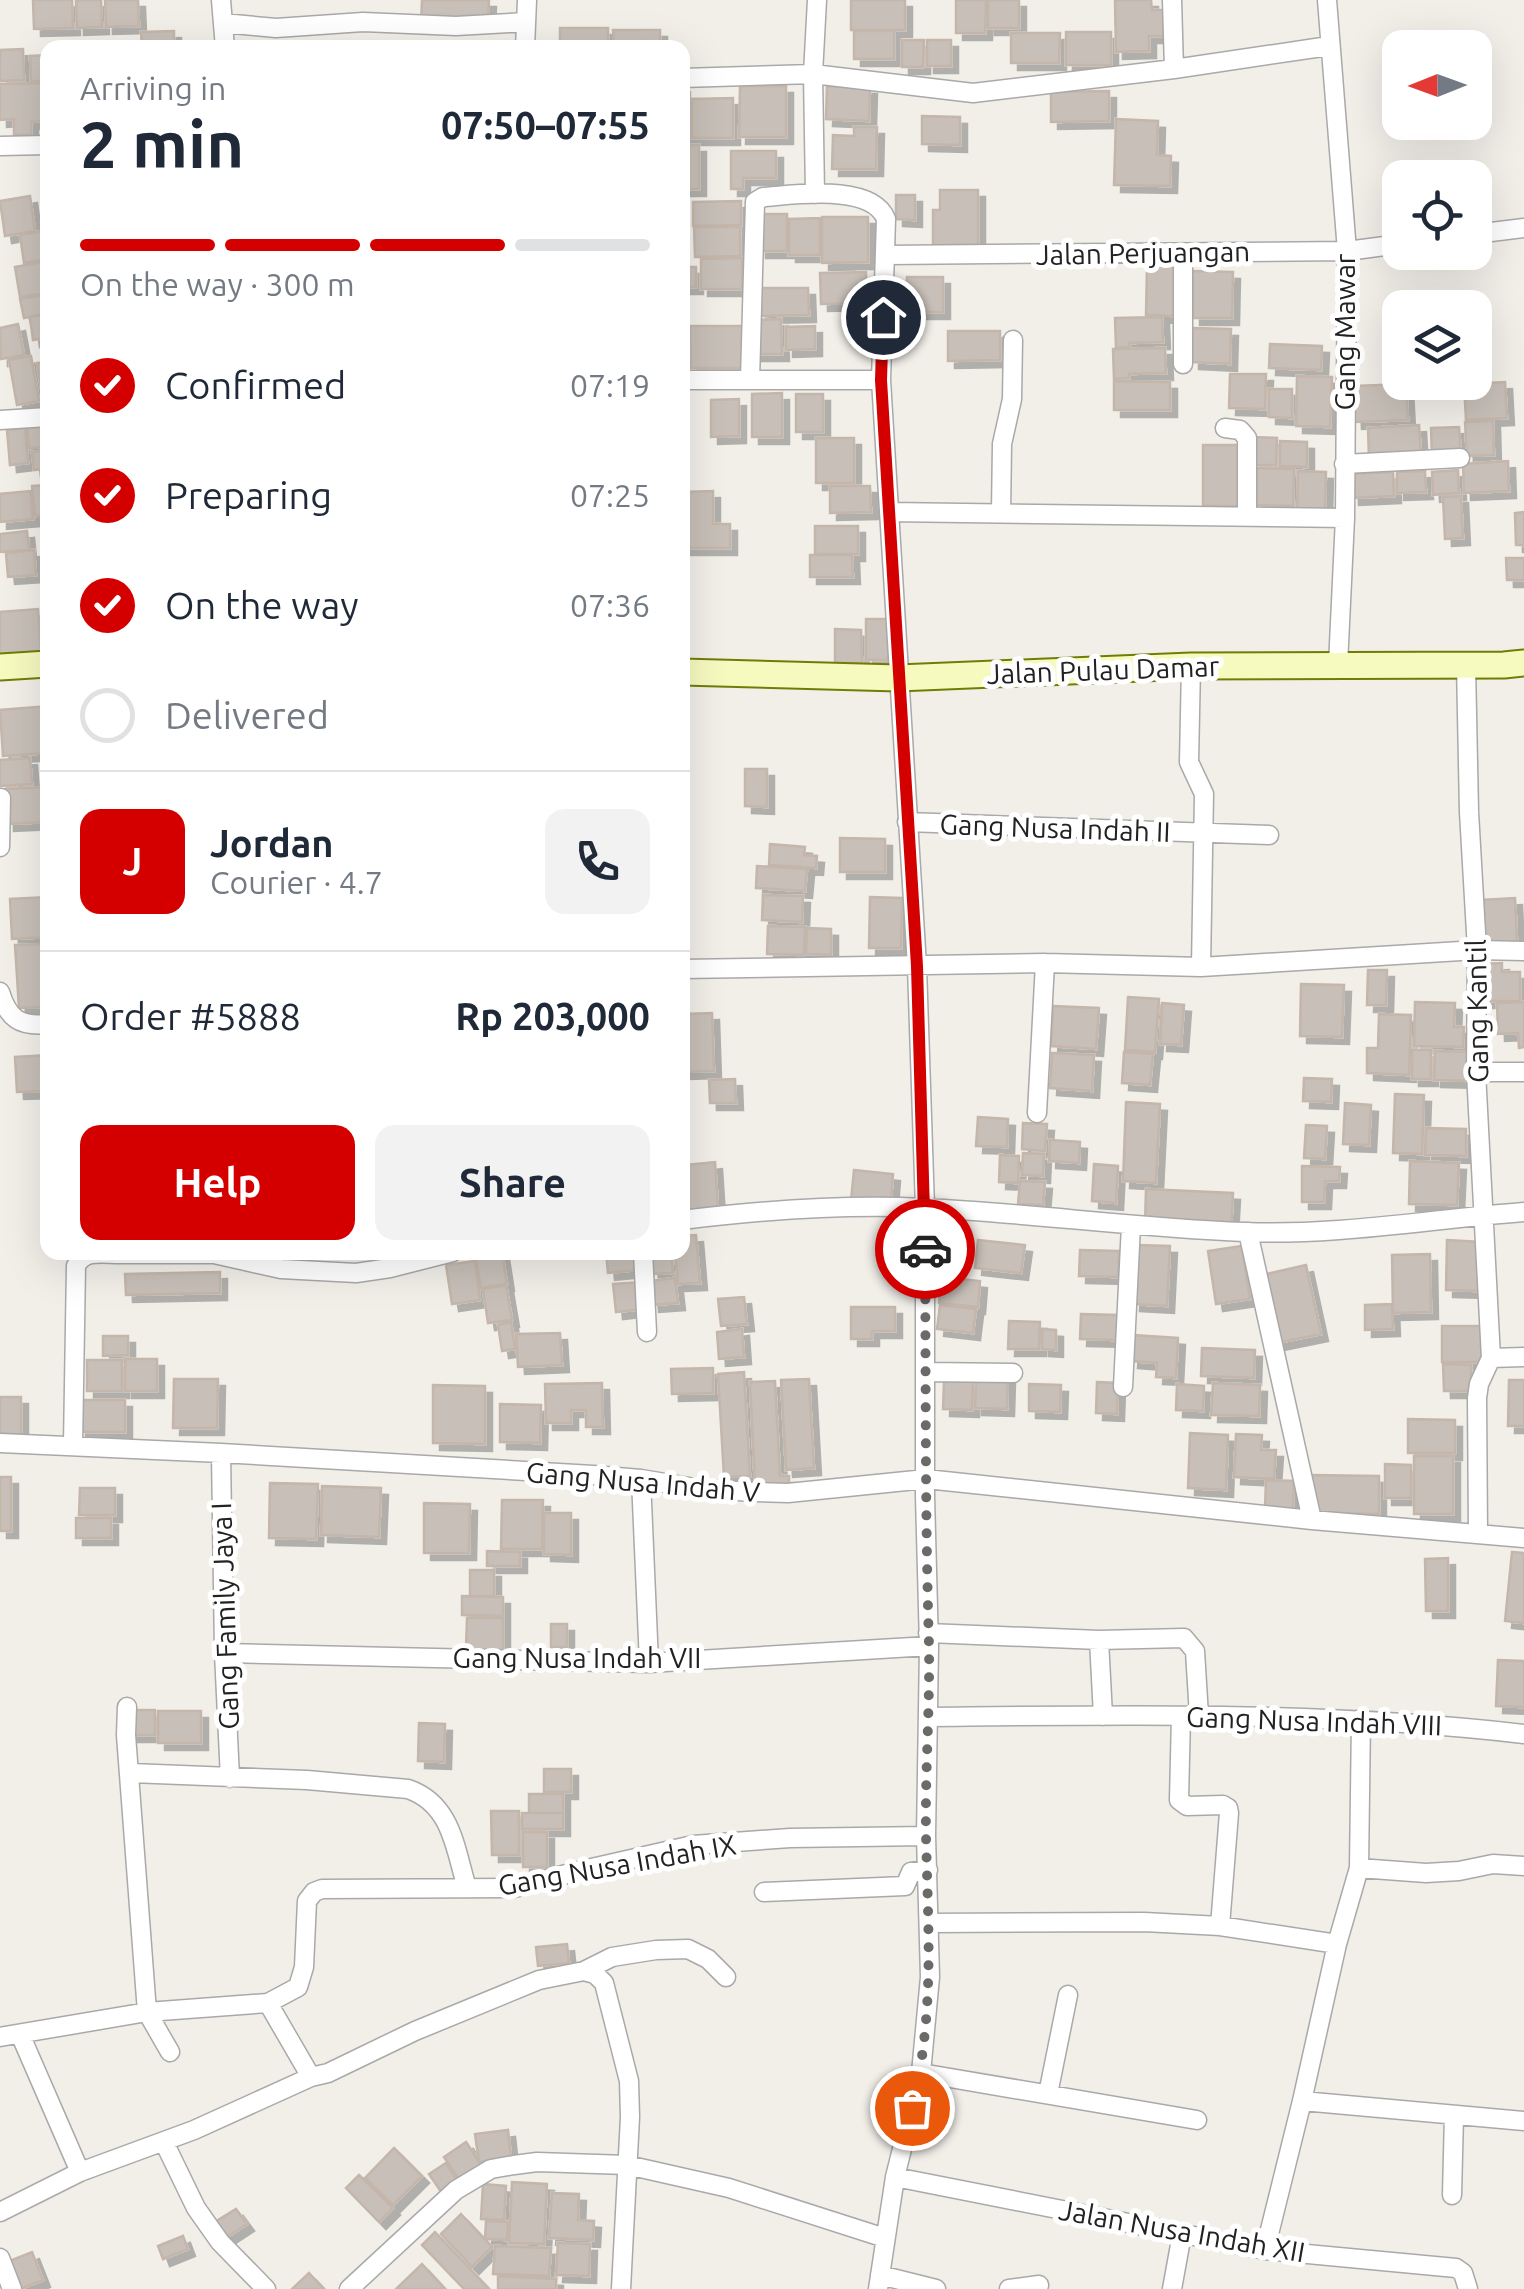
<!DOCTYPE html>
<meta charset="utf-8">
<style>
body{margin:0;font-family:Ubuntu,sans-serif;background:#f2f2f3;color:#1f2937;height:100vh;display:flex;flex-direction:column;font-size:38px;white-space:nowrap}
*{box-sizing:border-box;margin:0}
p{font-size:32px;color:#747a83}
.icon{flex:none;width:55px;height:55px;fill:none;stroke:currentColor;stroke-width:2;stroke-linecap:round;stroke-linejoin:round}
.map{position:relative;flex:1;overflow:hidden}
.drawer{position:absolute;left:40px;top:40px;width:650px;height:1220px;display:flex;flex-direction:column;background:#fff;border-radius:20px;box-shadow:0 10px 40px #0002}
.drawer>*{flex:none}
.needle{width:65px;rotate:269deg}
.controls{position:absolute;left:1382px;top:30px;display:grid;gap:20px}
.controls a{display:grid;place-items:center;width:110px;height:110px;border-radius:20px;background:#fff;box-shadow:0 10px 40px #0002;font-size:50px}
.pin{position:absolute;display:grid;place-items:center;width:85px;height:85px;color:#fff;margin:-42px;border:5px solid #fff;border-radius:50%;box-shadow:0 2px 10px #0007}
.courier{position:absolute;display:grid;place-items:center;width:100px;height:100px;margin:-50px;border:8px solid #d40000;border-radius:50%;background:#fff;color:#222;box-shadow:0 2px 12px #0007}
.headline em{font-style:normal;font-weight:700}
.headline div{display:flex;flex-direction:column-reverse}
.headline{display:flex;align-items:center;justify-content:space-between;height:170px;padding:0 40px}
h1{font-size:65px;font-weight:700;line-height:75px}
.bar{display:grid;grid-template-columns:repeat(4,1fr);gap:15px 10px;align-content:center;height:120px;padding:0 40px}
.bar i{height:12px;border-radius:8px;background:#e0e1e3}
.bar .active{background:#d40000}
.bar p{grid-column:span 4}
.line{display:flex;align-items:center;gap:25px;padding:0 40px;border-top:2px solid #e0e1e3}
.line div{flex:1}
.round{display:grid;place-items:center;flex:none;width:105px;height:105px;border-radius:20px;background:#f2f2f3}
ol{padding:0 40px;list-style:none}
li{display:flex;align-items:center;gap:30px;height:110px}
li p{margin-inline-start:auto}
li .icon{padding:10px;border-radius:50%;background:#d40000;color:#fff;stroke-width:4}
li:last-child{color:#747a83}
li i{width:55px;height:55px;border:5px solid #e0e1e3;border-radius:50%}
.primary-button{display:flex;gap:20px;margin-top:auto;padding:20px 40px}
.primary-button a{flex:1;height:115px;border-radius:20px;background:#d40000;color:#fff;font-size:40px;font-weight:700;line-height:115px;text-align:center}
.primary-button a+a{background:#f2f2f3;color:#1f2937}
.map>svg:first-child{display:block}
.building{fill:#c7bfb8;stroke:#c4b6ab;stroke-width:2.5;filter:url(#shadow)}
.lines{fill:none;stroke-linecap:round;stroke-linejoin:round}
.street-casing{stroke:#a9a9a9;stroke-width:21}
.secondary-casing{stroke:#707d05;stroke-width:29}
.street{stroke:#fff;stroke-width:18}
.secondary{stroke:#f7fabf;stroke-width:25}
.done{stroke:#6b6a68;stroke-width:10;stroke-dasharray:0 18}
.route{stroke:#d40000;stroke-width:12}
.labels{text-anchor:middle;stroke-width:10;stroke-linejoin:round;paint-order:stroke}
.street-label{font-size:28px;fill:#222;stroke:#fff}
</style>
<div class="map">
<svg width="1524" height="2289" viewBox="0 0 1524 2289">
<defs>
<filter id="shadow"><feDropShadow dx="7" dy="7" stdDeviation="0" flood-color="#0004"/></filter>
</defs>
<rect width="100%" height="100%" fill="#f2efe9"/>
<path class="building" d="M33,0H72L73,28L34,29Z
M76,0H101L102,27L77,28Z
M105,0H138L139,26L106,27Z
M422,0H489L488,20L421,24Z
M851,0H905V30H851Z
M956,0H986L985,33H956Z
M988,0H1019V28H988Z
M1115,0H1151L1152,10H1163L1164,36H1149V51L1116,52Z
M560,28H608V48H560Z
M613,30H660V48H614Z
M174,31V47L192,48H142L141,32Z
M854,31H894V59H854Z
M1066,32H1111V65H1066Z
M1011,33H1060L1059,63H1011Z
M902,40H924L923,67H902Z
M927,40H951V66H927Z
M23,49L24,80L0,81V50Z
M48,55V81H31L30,56Z
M41,83L43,121L31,122V134L14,135V119L0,120V84Z
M740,86H786V137H739Z
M827,86L870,87L869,121L826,119Z
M1109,91V121L1051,122V92Z
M682,92H690V138H682Z
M733,98V138H692V99Z
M922,116L960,117V145L922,144Z
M1116,119L1158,121L1157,155L1171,156L1170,186L1114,185Z
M854,127H877L876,169H832L833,135L854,136Z
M682,145H699V189H682Z
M731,151H776V178H743V189H731Z
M940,190H978V245H933V210H940Z
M896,195H915V220L896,219Z
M30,196L35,231L5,236L0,201Z
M741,201V225L693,226V202Z
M758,214H787V251H759Z
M822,217H868V262L822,263Z
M820,218V255H789V219Z
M694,227H740V256L695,257Z
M48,230V259L24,263L20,235Z
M742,258V289H701V259Z
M48,261V293L20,297L15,267Z
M1147,266L1177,267L1176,316L1146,315Z
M682,267H696V287H682Z
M1193,271L1233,272L1232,318H1193Z
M866,272V303L821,304L820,273Z
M907,277H943V312H906Z
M759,288H808L809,315L759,316Z
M48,294V313L24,318L20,299Z
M48,314V338L33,340L30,317Z
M1162,317L1163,342L1129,343V347L1116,348L1115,318Z
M781,319L782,354H753V320Z
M18,324L24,355L1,359L0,328Z
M690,326H743L744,368H691Z
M815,326V349L786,350V327Z
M1192,328L1231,329L1230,364L1192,362Z
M948,331H1000V360L948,361Z
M1270,344L1322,346L1321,370L1269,368Z
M1165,348L1166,373L1129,374V378L1114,379L1113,349Z
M31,356L39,401L17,405L9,360Z
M48,362V405L44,406L37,363Z
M1230,374H1266L1265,409L1229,408Z
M1297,376L1332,377L1330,427L1296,426Z
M1114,381L1170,382V410H1114Z
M1505,382L1507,418L1466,420L1464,384Z
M1406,384L1408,420L1355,422L1353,386Z
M1269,389H1292V418L1269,417Z
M782,393V437H752V394Z
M796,394H823V432H796Z
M739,399V436L711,437V400Z
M1493,421L1494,455L1467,456L1465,422Z
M48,424V447L29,448L27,425Z
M1419,425L1421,457L1369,460L1368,428Z
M1459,427L1461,458L1432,459L1431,428Z
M25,428L28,463L10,465L7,430Z
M1253,437L1277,438L1276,465H1253Z
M816,438H854V483H816Z
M1280,441L1307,442V467L1280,466Z
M1203,445H1241V506H1203Z
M48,450V469L34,470L32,452Z
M1508,461L1509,491L1464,493L1463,464Z
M1257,468L1294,469L1293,506L1256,505Z
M1458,470L1459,493L1433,495L1432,472Z
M1298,471L1326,472L1325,511L1297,510Z
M1425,471L1426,492L1397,493V472Z
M1393,472L1394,496L1352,498L1351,474Z
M48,485V515L35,516L32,486Z
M830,486H870L871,512L830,513Z
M30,491L33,519L0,522V494Z
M713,491V524H730V548H682V492Z
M1461,496L1463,538L1445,539L1443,497Z
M1524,512V545H1516L1515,513Z
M815,526H858V554H815Z
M27,531L29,550L0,552V534Z
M34,550L36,575L8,577L6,553Z
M810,555H852L853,577H810Z
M1506,558H1524V580H1507Z
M38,609L41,657L0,660V612Z
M866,619H888V660H866Z
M835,629L861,630L862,663H835Z
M48,706V753L3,756L0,710Z
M30,758L32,784L0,786V760Z
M745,769H767V807L745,806Z
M48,787V822L7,824L6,789Z
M840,838L885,839V872H840Z
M770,844L805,847L804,855L817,856L816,868L769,865Z
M757,866L807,869L805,891L756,888Z
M763,895L803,896L802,922L762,920Z
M48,897V937L12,939L10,899Z
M870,897L902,898L901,948H869Z
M1515,898L1517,941L1485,942L1482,900Z
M768,926L805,927L804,955L767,954Z
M807,928L831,929V955L806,954Z
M48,944V1007L19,1008L15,945Z
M1502,963V972H1520V1001H1481L1480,964Z
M1368,970H1387L1386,1005H1367Z
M1301,984L1344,985L1342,1037L1300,1036Z
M1128,997L1159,999L1155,1052L1125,1050Z
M1415,1002L1455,1003L1454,1027H1464L1463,1047L1414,1046Z
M1524,1002V1047L1519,1048L1518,1033L1498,1034L1497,1003Z
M1162,1003L1184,1005L1181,1045L1160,1044Z
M1053,1006L1099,1008L1096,1049L1051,1046Z
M712,1013L714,1071L682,1072V1014Z
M1379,1014L1411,1015L1409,1075L1367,1073V1048H1378Z
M1412,1050H1431V1079H1412Z
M1435,1051L1473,1052L1472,1081L1434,1080Z
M1124,1052L1153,1054L1150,1085L1122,1083Z
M1052,1053L1094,1055L1092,1091L1050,1088Z
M48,1055V1091L17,1092L15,1057Z
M1304,1078L1332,1079L1331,1102L1303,1101Z
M735,1079L736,1103H710L709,1080Z
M1395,1094L1424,1095L1422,1154L1393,1153Z
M1126,1102L1160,1104L1156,1183L1123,1181Z
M1345,1103L1371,1105L1369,1145L1343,1144Z
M978,1117L1008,1119L1007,1147L976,1146Z
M1023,1123L1047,1124L1045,1151L1022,1149Z
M1306,1125L1327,1126L1325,1159L1304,1158Z
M1426,1128L1466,1129V1156L1425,1155Z
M1050,1140L1080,1142L1079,1163L1049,1161Z
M1023,1153L1044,1154L1043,1176L1022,1175Z
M1000,1155L1019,1156L1018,1183L999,1182Z
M1410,1161L1459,1163L1457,1205L1409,1204Z
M715,1162L718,1208L688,1210L684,1165Z
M1094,1164L1118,1166L1116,1203L1092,1201Z
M1302,1166L1340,1167L1339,1181H1325L1324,1202H1302Z
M854,1170L893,1174L891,1200H851Z
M1020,1181L1045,1182L1043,1205L1018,1204Z
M1146,1189L1233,1193L1231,1229L1145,1224Z
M696,1235L700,1283L678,1284L675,1252H682V1236Z
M978,1240L1025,1245L1021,1273L975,1268Z
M1447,1240L1481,1242L1479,1291L1446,1290Z
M1137,1245L1170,1246L1167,1306L1133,1304Z
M1242,1246L1250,1299L1216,1304L1208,1251Z
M1080,1250L1119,1251L1118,1277L1079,1276Z
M492,1252H502L507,1284L481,1288L475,1255Z
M606,1252H637L639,1270L608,1273Z
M650,1252H671L673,1273L652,1274Z
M1430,1254L1431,1312L1393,1313L1392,1255Z
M475,1261L480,1300L452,1304L446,1265Z
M1306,1265L1321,1334L1277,1343L1262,1275Z
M220,1272V1293L126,1295L125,1274Z
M942,1277L980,1281L978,1307L939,1303Z
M675,1278L678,1303L652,1305L650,1281Z
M642,1282L644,1309L616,1312L613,1284Z
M506,1285L512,1320L488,1323L483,1289Z
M744,1297L747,1324L721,1326L718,1299Z
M1392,1304L1393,1329L1365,1330V1305Z
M940,1305L976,1309L973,1333L937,1329Z
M851,1307H895V1331H872V1339H851Z
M1081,1314L1119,1315L1118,1340L1080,1339Z
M1009,1321L1040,1322L1039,1349H1008Z
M511,1322L515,1349L502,1351L498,1325Z
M1442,1326H1488V1362H1442Z
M742,1329L744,1357L719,1359L717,1332Z
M1042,1329L1056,1330V1350L1042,1349Z
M560,1333L562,1365L518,1367L516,1334Z
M1133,1335L1178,1338L1176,1378L1156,1377L1157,1363L1131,1361Z
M103,1336H128V1355L103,1356Z
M1202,1348L1255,1350L1254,1378L1201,1376Z
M125,1359H157V1391H125Z
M87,1360H122V1391H87Z
M1443,1364L1471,1365V1391H1444Z
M713,1368V1393L672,1394L671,1369Z
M744,1372L750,1476L724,1477L718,1374Z
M976,1375L1008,1376L1007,1409L975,1408Z
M174,1379H218L217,1428H173Z
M809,1379L814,1468L786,1470L781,1380Z
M1509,1380H1524V1426H1508Z
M775,1381L780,1476H789V1486L755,1487L750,1382Z
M944,1381L973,1382L972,1410L943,1409Z
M1097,1382L1118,1383L1117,1414L1096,1413Z
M602,1383L603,1427H586V1410H571V1423H546L545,1384Z
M1213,1383L1260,1385L1259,1416L1211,1415Z
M1029,1384L1061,1385L1060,1412L1029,1411Z
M1177,1384L1204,1386L1203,1411L1176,1410Z
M433,1385L485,1386V1444L433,1443Z
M0,1397H21V1434H0Z
M79,1400H125V1432H79Z
M500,1404L541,1405L540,1443L500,1442Z
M1408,1419L1455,1420V1453H1408Z
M1190,1433L1228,1435L1226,1490L1188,1488Z
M1236,1434L1262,1435L1261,1450H1276L1274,1479L1234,1477Z
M1414,1456H1453V1514H1414Z
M1385,1464L1411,1465V1498H1385Z
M1311,1475L1379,1476V1514L1310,1513Z
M0,1477H11V1531H0Z
M1266,1480L1294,1481L1293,1511L1265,1509Z
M270,1483L318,1484L316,1539L269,1538Z
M322,1486L381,1488L379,1537L321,1535Z
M80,1488H115V1515H79Z
M502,1500H543L542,1549H501Z
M424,1503L470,1504L469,1553H424Z
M544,1513H571V1555L544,1554Z
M76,1518H111V1538H76Z
M487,1551L520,1552V1566H487Z
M1512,1552L1524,1553V1623L1505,1621Z
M1448,1558V1611H1426L1425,1559Z
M470,1570H494V1596H470Z
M462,1596L503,1597V1616L462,1615Z
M467,1618H503V1650L466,1649Z
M551,1624H567V1647H551Z
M1498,1660L1524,1661V1707L1496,1706Z
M130,1710H155V1735H130Z
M158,1711H201V1743H158Z
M419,1723L445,1724L444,1762L418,1761Z
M544,1769H571V1792H544Z
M529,1794H563V1813H529Z
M491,1811H519V1855H492Z
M522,1813H563V1829H522Z
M523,1832H547V1867H523Z
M567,1944L569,1963L538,1966L536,1947Z
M508,2130L511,2157L479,2162L475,2134Z
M466,2142L482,2166L460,2181L444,2157Z
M394,2148L422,2176L393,2205L365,2178Z
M446,2163L460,2185L444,2196L429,2174Z
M359,2175L393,2208L379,2222L346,2188Z
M512,2182L547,2184L544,2244L509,2243Z
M483,2184L506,2186L504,2220L481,2219Z
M552,2193L579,2194L578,2220L594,2221L593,2240L549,2238Z
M236,2209L247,2224L221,2241L210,2225Z
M461,2214L492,2247L472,2267L441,2234Z
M486,2221L508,2222L507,2240L485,2239Z
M435,2232L489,2289H464L422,2245Z
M183,2236L188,2249L163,2259L158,2246Z
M558,2243L590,2244L589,2276L556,2275Z
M495,2246L551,2248L549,2276L493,2274Z
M32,2252L43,2280L20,2289L4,2263Z
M422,2264L445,2289H396Z
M309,2273L324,2289H292Z
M498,2276L556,2279V2289H498Z"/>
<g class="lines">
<g class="street-casing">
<path id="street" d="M221,0L225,48
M1172,0L1174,69
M1327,0L1347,251L1345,518L1338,665
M223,23L276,28L363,22L456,26L526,22
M525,48L527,0
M682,78L813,74L973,93L1174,69L1329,46
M0,146L48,145
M815,194L813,74L817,0
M1475,234L1524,228
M1183,253V364
M886,255L1347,251L1400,244
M682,380H881
M750,380L755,202L763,197C794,195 872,183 886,219L881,380L917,966L925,1208V1496L929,1646L926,1836L930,1977L921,2073L895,2177L878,2289
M0,420L48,417
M1225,428L1240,430L1247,438V517
M1344,464L1460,458
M889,512L1345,518
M1001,513L1002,444L1012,399L1013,340
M1466,665L1469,812L1477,950L1476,1072L1491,1358L1479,1384L1477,1398L1478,1534
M1191,666L1189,762L1204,794L1201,967
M907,822L1269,835
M0,847L1,798
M682,969L1045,963L1201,967L1477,950L1524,951
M0,992C8,1018 19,1027 48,1024
M1476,1072H1524
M1037,1113L1045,963
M682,1220C763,1210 844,1204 925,1208C1031,1213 1137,1228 1244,1232C1337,1236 1431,1219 1524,1212
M1248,1232L1312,1520
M643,1252L647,1332
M120,1254H214L281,1269L356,1273L390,1268L453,1252
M1491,1358L1524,1357
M926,1372L1013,1373
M1123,1387L1131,1225
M0,1443L221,1453L593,1475L641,1479L701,1489L755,1492L788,1493L926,1479L1312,1520L1524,1538
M73,1445L76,1266C84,1249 103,1254 120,1254V1252
M221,1453L224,1653L230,1778
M641,1479L649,1663
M928,1633L1099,1640L1103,1716
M1099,1640L1184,1638L1195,1651L1199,1716
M224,1653L649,1663L929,1646
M127,1707L126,1735L147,2012L170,2052
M1181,1716L1179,1800L1187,1806L1223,1805L1228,1808L1229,1813L1220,1926
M928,1717C1127,1715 1326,1711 1524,1734
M131,1773L307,1780L408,1789C452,1804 455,1849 467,1888
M1359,1868L1426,1873L1459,1871L1493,1864L1524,1866
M764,1892L905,1886L911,1872L928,1870
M929,1923L1144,1922L1220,1926L1337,1944
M584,1971L612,1957L656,1950L688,1949L708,1959L726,1977
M268,2003L311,2077L328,2073L415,2031L539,1980L584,1971L595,1974L604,1983L629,2081L630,2117L621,2289
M20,2034L80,2172
M0,2037L147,2012L268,2003L298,1987L304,1967L307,1901L314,1892L322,1889L514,1888L574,1872L693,1845L790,1838L926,1836
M921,2073L1197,2120
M1048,2094L1068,1995
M1302,2101L1524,2121
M164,2142L196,2208L220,2242L266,2289
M895,2177L1265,2250L1456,2268L1463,2273L1468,2289
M1452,2195L1454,2115
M0,2212L80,2172L194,2130L311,2077
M1265,2250L1302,2101L1337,1944L1359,1868L1361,1719
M0,2258L12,2289
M880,2275L936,2289
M349,2289L456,2190L491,2169L514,2165L537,2162L627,2165L729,2188L885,2238
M1009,2289L1039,2285
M1172,2289L1182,2234"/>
</g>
<g class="secondary-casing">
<path id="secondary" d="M0,667L48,664
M682,672L898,678L1191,666L1504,665L1524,663"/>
</g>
<use href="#street" class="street"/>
<use href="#secondary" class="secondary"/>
</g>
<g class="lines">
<path class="done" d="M912,2108C935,2015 928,1929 926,1835C925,1772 930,1708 929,1645C925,1513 926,1381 925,1249"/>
<path class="route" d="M883,317L881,380L917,966L925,1249"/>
</g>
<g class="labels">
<g class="street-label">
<text transform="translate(1143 253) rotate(-1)" y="10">Jalan Perjuangan</text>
<text transform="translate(1345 332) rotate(-90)" y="10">Gang Mawar</text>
<text transform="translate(1103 670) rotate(-2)" y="10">Jalan Pulau Damar</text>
<text transform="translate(1055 828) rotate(2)" y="10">Gang Nusa Indah II</text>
<text transform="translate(1477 1011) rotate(-91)" y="10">Gang Kantil</text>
<text transform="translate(643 1482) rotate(5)" y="10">Gang Nusa Indah V</text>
<text transform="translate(225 1616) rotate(-92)" y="10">Gang Family Jaya I</text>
<text x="577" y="1668">Gang Nusa Indah VII</text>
<text transform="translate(1314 1721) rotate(2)" y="10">Gang Nusa Indah VIII</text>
<text transform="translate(617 1865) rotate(-10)" y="10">Gang Nusa Indah IX</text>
<text transform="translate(1182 2231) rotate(10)" y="10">Jalan Nusa Indah XII</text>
</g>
</g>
</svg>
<div class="controls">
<a><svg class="needle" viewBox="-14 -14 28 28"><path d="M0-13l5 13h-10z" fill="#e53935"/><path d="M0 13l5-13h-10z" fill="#747a83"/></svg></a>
<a><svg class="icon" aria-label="locate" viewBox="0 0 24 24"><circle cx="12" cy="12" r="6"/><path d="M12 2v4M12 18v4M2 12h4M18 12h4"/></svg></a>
<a><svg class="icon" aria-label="layers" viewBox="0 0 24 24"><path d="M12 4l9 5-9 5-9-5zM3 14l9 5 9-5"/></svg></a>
</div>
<div class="pin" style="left:912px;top:2108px;background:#ea580c"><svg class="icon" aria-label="bag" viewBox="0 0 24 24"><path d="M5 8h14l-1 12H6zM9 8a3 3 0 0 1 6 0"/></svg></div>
<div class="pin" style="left:883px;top:317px;background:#1f2937"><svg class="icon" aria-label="home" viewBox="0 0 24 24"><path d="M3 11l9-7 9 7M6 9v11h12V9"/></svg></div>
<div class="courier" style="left:925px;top:1249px"><svg class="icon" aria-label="car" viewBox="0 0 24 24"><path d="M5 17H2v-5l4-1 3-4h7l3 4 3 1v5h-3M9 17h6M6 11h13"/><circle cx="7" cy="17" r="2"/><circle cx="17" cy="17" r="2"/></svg></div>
<section class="drawer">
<div class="headline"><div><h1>2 min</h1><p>Arriving in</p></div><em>07:50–07:55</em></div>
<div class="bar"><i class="active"></i><i class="active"></i><i class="active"></i><i></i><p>On the way · 300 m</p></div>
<ol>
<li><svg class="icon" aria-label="check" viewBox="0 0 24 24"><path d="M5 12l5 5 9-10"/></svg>Confirmed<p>07:19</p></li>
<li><svg class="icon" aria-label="check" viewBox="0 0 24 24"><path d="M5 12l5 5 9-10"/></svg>Preparing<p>07:25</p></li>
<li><svg class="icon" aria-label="check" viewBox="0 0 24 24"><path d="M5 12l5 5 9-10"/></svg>On the way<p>07:36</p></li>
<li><i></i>Delivered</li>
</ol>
<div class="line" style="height:180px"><b class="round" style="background:#d40000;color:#fff">J</b><div><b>Jordan</b><p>Courier · 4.7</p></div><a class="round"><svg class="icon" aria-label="phone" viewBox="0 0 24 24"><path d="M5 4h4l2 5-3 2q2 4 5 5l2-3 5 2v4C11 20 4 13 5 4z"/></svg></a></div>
<div class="line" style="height:130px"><div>Order #5888</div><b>Rp 203,000</b></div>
<div class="primary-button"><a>Help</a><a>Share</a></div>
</section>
</div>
